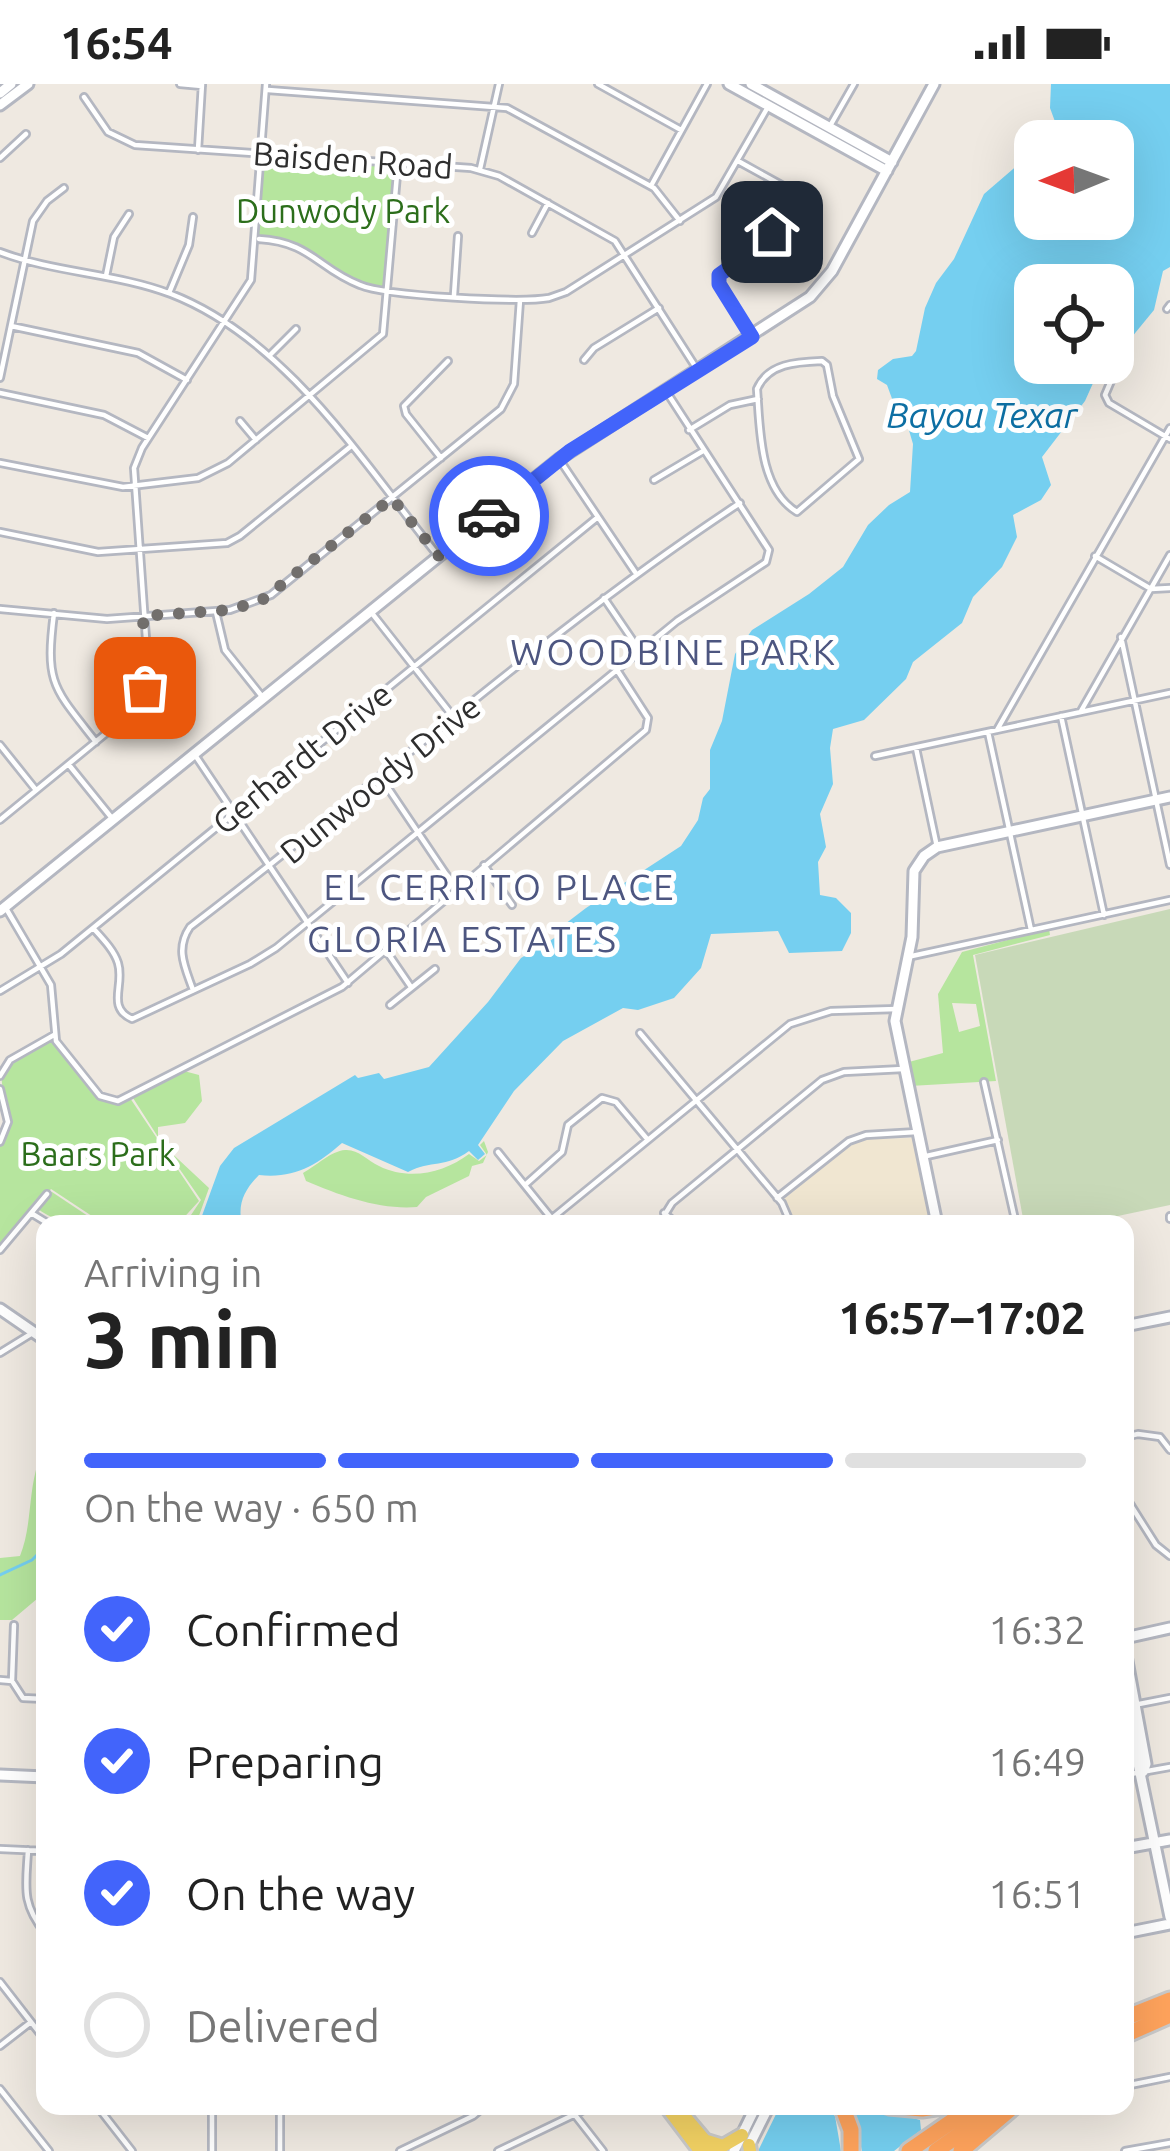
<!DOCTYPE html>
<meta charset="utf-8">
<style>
body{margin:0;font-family:Ubuntu,sans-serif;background:#f2f2f2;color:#222;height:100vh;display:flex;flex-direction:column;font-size:45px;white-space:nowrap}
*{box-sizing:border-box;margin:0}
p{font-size:39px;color:#767676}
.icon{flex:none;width:66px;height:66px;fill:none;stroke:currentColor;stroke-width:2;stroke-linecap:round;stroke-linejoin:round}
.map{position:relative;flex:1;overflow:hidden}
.drawer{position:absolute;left:36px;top:1131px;width:1098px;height:900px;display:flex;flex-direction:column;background:#fff;border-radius:24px;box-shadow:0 12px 48px #0002}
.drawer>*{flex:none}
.needle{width:78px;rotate:269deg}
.tools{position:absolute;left:1014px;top:36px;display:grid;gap:24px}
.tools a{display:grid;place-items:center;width:120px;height:120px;border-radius:24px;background:#fff;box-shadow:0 12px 48px #0002;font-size:60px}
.pin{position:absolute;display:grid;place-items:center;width:102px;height:102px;color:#fff;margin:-51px;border-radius:24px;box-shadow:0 6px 18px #0006}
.courier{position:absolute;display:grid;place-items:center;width:120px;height:120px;margin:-60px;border:9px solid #4264fb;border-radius:50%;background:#fff;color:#222;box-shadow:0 3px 15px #0007}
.overview em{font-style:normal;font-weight:600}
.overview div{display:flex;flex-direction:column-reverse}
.overview{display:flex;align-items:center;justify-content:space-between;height:204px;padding:0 48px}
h1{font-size:78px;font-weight:600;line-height:90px}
.bar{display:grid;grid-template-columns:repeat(4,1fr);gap:18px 12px;align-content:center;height:144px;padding:0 48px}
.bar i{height:15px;border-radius:9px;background:#e0e0e0}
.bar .current{background:#4264fb}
.bar p{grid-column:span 4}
ol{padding:0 48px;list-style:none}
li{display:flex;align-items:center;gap:36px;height:132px}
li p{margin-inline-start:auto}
li .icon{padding:12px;border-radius:50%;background:#4264fb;color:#fff;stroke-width:4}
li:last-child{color:#767676}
li i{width:66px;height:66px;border:6px solid #e0e0e0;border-radius:50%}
.status{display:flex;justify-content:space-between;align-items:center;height:84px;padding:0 60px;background:#fff;direction:ltr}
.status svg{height:33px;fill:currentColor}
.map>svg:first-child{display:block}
.education{fill:#f0e6d1}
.green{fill:#b6e59e;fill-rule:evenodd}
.cemetery{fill:#c8d9b8}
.water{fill:#75cff0}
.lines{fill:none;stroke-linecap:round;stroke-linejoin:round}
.stream{stroke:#75cff0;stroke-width:3}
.street-casing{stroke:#b4b7c1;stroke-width:10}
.secondary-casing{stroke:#b4b7c1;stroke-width:15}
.primary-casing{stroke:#c9c9c9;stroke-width:18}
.highway-casing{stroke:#c9c9c9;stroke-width:21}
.street{stroke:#fff;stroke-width:4.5}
.secondary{stroke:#fff;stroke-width:9}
.primary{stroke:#f2d163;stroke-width:12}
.highway{stroke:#ffa35c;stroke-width:15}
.done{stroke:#726f6d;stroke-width:12;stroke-dasharray:0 21.6}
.route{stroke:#4264fb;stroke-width:15}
.labels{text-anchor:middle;stroke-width:10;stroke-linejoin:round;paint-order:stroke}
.street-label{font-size:33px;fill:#2e2e2e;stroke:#fff}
.park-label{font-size:33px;fill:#2c6e1b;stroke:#fff}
.water-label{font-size:36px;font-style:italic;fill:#0d6fa3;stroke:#fff}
.neighbourhood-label{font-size:36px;letter-spacing:3px;fill:#4d5680;stroke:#fff}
</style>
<div class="status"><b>16:54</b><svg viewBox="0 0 49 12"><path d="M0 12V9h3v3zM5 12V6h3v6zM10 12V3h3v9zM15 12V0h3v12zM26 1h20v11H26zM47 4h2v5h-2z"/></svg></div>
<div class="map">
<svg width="1170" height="2067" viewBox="0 0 1170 2067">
<rect width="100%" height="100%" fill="#efe9e1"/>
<path class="education" d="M914,1054L933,1140H795L784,1115L851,1060L867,1055Z"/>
<path class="green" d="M261,70L398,79L390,207L341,191L299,162L256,154Z
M1049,845L1050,851L973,871L996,997L910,1002L905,979L943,969L938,910L962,868ZM952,919L976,920L980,942L959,948Z
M54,951L104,1015L113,1017L128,1011L199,1117L178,1140H104L51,1105L0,1166V1058L7,1045L1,990L10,976Z
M184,987L199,991L202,1017L185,1039L158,1043V1053L133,1014Z
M484,1057L488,1068L483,1079L472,1082L469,1092L426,1113L417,1123C380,1126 341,1112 306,1097L303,1089C316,1082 331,1067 345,1066C358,1065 367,1076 379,1082C409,1097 444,1089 469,1070L479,1077L487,1071L480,1061Z
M163,1061L209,1104L196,1140H185L201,1116Z
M51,1108H52L100,1140C75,1140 59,1140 38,1125Z
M45,1376L44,1509L12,1536H0V1474L20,1472C32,1442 28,1410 38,1379L42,1381Z"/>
<path class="cemetery" d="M1170,825V1121L1080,1140H1024L975,871Z"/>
<path class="water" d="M1051,0H1170V183L1163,187L1154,226L1113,276V201H1035V279H1109L1098,288L1085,317L1042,373L1051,401L1041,416L1013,431L1017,453L1002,483L973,513L962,539L913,578L906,595L864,636L833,645L830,664L833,700L820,730L826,763L818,778L820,811L836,814L851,829V849L842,867L789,869L778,847L711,850L701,884L674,914L638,926L623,924L563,957L514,1007L478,1061L485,1070L478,1076L469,1067C446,1084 431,1076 408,1088L342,1059C317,1081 294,1095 259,1091C245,1105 237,1120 242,1140H199L220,1082L234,1064L355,991L358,994L379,989L384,995L429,983L488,918L521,874L556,853L565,840L586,824L681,762L698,736L703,714L710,705V666L722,637L735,570L752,546L809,510L843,483L868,441L889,421L910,408L913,360L908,343L898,331L887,301L877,295L878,286L893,275L912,272L916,267L925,224L936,199L954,175L984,110L1035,66V135H1113V57H1044L1057,43L1050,24Z
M780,2022H823L835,2032L841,2067H758Z
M851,2022H868L920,2036L921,2046L894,2067H862Z"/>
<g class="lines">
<path class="stream" d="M0,1491L32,1476L45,1463"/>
<g class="street-casing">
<path id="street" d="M180,0L202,2
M598,0L681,46
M268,6L507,24L654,104L680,137
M84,13L108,48L135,61L471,84L499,92L615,157L695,282
M830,42L854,0
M198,66L202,0
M0,74L26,50
M738,77L785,103L789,111L767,155L719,191V200L749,248
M480,85L499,0
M652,100L707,0
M532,149L548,119
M259,155C311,158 318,185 360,201C386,212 520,219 549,214L566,208L716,113L769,21
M0,168C55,189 116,189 171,210C287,255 363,379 439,473
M106,192L114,153L129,130
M169,209L189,161L193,133
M454,211L458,152
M1167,225L1170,221
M11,242L138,269L187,296
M270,271L296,245
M584,276L594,264L659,224
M822,277L827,281L833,312L859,375L797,428C759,405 760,345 757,305C768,279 797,278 822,277Z
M0,294L33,137L47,117L64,104
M1111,297L1105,311L1109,319L1170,355
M0,309L104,331L148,354
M240,337L256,356
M689,346L730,321L758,315
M441,374L406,330L404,322L448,277
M559,375L635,488
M0,379L123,403L198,394L228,379L383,250L398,79
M654,396L703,367
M0,448L98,468L227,459L240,452L350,363
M1095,472L1151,505L1170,504
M604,514L640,567
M0,525L107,535L230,526L271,511L501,325L514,300L520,216
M216,528L225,566L264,615
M371,528L455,635
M54,529C45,600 53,603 96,658
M1121,553L1170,781
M1081,627L1170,471
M1061,632L1104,831
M997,646L1170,344
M988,648L1031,846
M0,661L36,706
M916,664L937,763
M195,671L348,899
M875,672L1170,609
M69,681L111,733
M382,695L456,805
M0,736L132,628L145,604L148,583L134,384L142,364L251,196L266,0
M484,781L512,821
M7,826L51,901L56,957L100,1012L118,1017L342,903L646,646L648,634L617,586
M93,844C102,854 114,866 118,879C125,901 106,923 132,935L250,880L276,864L677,537L766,478L769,466L666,307
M385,865L411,903
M912,872L1170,816
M193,906C185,883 175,865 190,843C374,703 547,546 740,419
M0,907L61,870L598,433
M390,921L435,885
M640,949L782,1119L791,1140
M0,992L10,976L54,951
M984,998L1016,1140
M0,1005L8,1038L0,1058
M498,1068L556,1140
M922,1073L998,1056
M525,1101L562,1068L568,1041L602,1014L616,1018L648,1056
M777,1114L849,1057L866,1051L917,1048
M31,1129L49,1140
M664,1129L677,1140
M1170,1132V1135
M545,1140L790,940L831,927L897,925
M659,1140L672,1119L822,996L844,988L903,985
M0,1166L47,1110
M0,1269L34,1248
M1125,1353L1138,1350L1160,1353L1170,1366
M1125,1412L1156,1461L1170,1472
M0,1596L12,1597L23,1614L45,1615
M12,1597L14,1541
M1134,1621L1170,1614
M1125,1691L1170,1683
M0,1765L45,1767
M28,1766C26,1803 21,1819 45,1849
M0,1898L45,1956
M0,1962L31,1938
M1125,2002L1170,1993
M0,2005L49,2067
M97,2022L132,2067
M575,2031L603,2067
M212,2067V2022
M280,2067V2022
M400,2067L473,2032L485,2022
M498,2067L592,2022
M1125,2067L1170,2059"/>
</g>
<g class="secondary-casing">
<path id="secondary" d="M729,0L887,87
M751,0L892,78
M0,9L11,0
M0,21L28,0
M0,827L559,375L810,213L832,187L934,0
M937,1140L895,937L912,853L914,787L924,772L937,763L1170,713
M0,1225L45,1256
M1125,1242L1170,1233
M1125,1554L1170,1544
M1125,1566L1146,1680L1143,1688
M1125,1617L1170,1833
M0,1691L45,1693
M1125,1764L1170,1756
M1125,1849L1170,1840
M749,2062L769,2022
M734,2067L756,2022"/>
</g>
<g class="primary-casing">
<path id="primary" d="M666,2022L700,2067
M676,2022L714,2067
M707,2057L723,2062L742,2051
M749,2061L750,2067"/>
</g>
<g class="highway-casing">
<path id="highway" d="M1125,1934L1170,1916
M1125,1951L1170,1931
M842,2022L851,2046V2067
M889,2022L922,2025L942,2022
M909,2067L974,2022
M936,2067L1000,2022
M961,2067L1014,2022"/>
</g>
<use href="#street" class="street"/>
<use href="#secondary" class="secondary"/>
<use href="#primary" class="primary"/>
<use href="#highway" class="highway"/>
</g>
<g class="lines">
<path class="done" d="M145,604L143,532L230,526L262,516L392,414L439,472L489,432"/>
<path class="route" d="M489,432L570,367L752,253L719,200V191L761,161L772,148"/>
</g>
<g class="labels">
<g class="street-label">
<text transform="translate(353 76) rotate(4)" y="12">Baisden Road</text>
<text transform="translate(302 674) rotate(-39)" y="12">Gerhardt Drive</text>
<text transform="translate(380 695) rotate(-39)" y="12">Dunwoody Drive</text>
</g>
<g class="park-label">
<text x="343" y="139">Dunwody Park</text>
<text x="98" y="1082">Baars Park</text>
</g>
<g class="water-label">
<text x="982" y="344">Bayou Texar</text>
</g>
<g class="neighbourhood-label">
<text x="674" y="581">WOODBINE PARK</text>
<text x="500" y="816">EL CERRITO PLACE</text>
<text x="463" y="868">GLORIA ESTATES</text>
</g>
</g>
</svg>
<div class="tools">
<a><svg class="needle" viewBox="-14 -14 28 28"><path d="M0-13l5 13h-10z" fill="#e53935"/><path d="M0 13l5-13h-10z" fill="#767676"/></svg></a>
<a><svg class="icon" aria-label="locate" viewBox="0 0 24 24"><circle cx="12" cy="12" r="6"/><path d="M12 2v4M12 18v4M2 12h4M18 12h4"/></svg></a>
</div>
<div class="pin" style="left:145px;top:604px;background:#ea580c"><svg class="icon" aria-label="bag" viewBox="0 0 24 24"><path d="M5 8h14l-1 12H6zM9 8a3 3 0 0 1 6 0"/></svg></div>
<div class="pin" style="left:772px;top:148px;background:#1f2937"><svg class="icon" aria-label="home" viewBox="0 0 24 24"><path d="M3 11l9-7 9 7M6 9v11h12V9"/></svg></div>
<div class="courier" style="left:489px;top:432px"><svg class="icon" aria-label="car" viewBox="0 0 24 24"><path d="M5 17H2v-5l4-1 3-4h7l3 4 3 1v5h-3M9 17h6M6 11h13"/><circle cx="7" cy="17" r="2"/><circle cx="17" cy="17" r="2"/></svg></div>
<section class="drawer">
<div class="overview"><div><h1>3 min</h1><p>Arriving in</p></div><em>16:57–17:02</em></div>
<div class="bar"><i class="current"></i><i class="current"></i><i class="current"></i><i></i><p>On the way · 650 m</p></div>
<ol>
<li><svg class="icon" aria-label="check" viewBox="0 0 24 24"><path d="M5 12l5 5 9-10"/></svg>Confirmed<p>16:32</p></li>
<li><svg class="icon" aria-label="check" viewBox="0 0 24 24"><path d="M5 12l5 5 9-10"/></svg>Preparing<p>16:49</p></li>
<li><svg class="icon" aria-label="check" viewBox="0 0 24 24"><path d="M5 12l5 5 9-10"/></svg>On the way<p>16:51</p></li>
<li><i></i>Delivered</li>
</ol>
</section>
</div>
